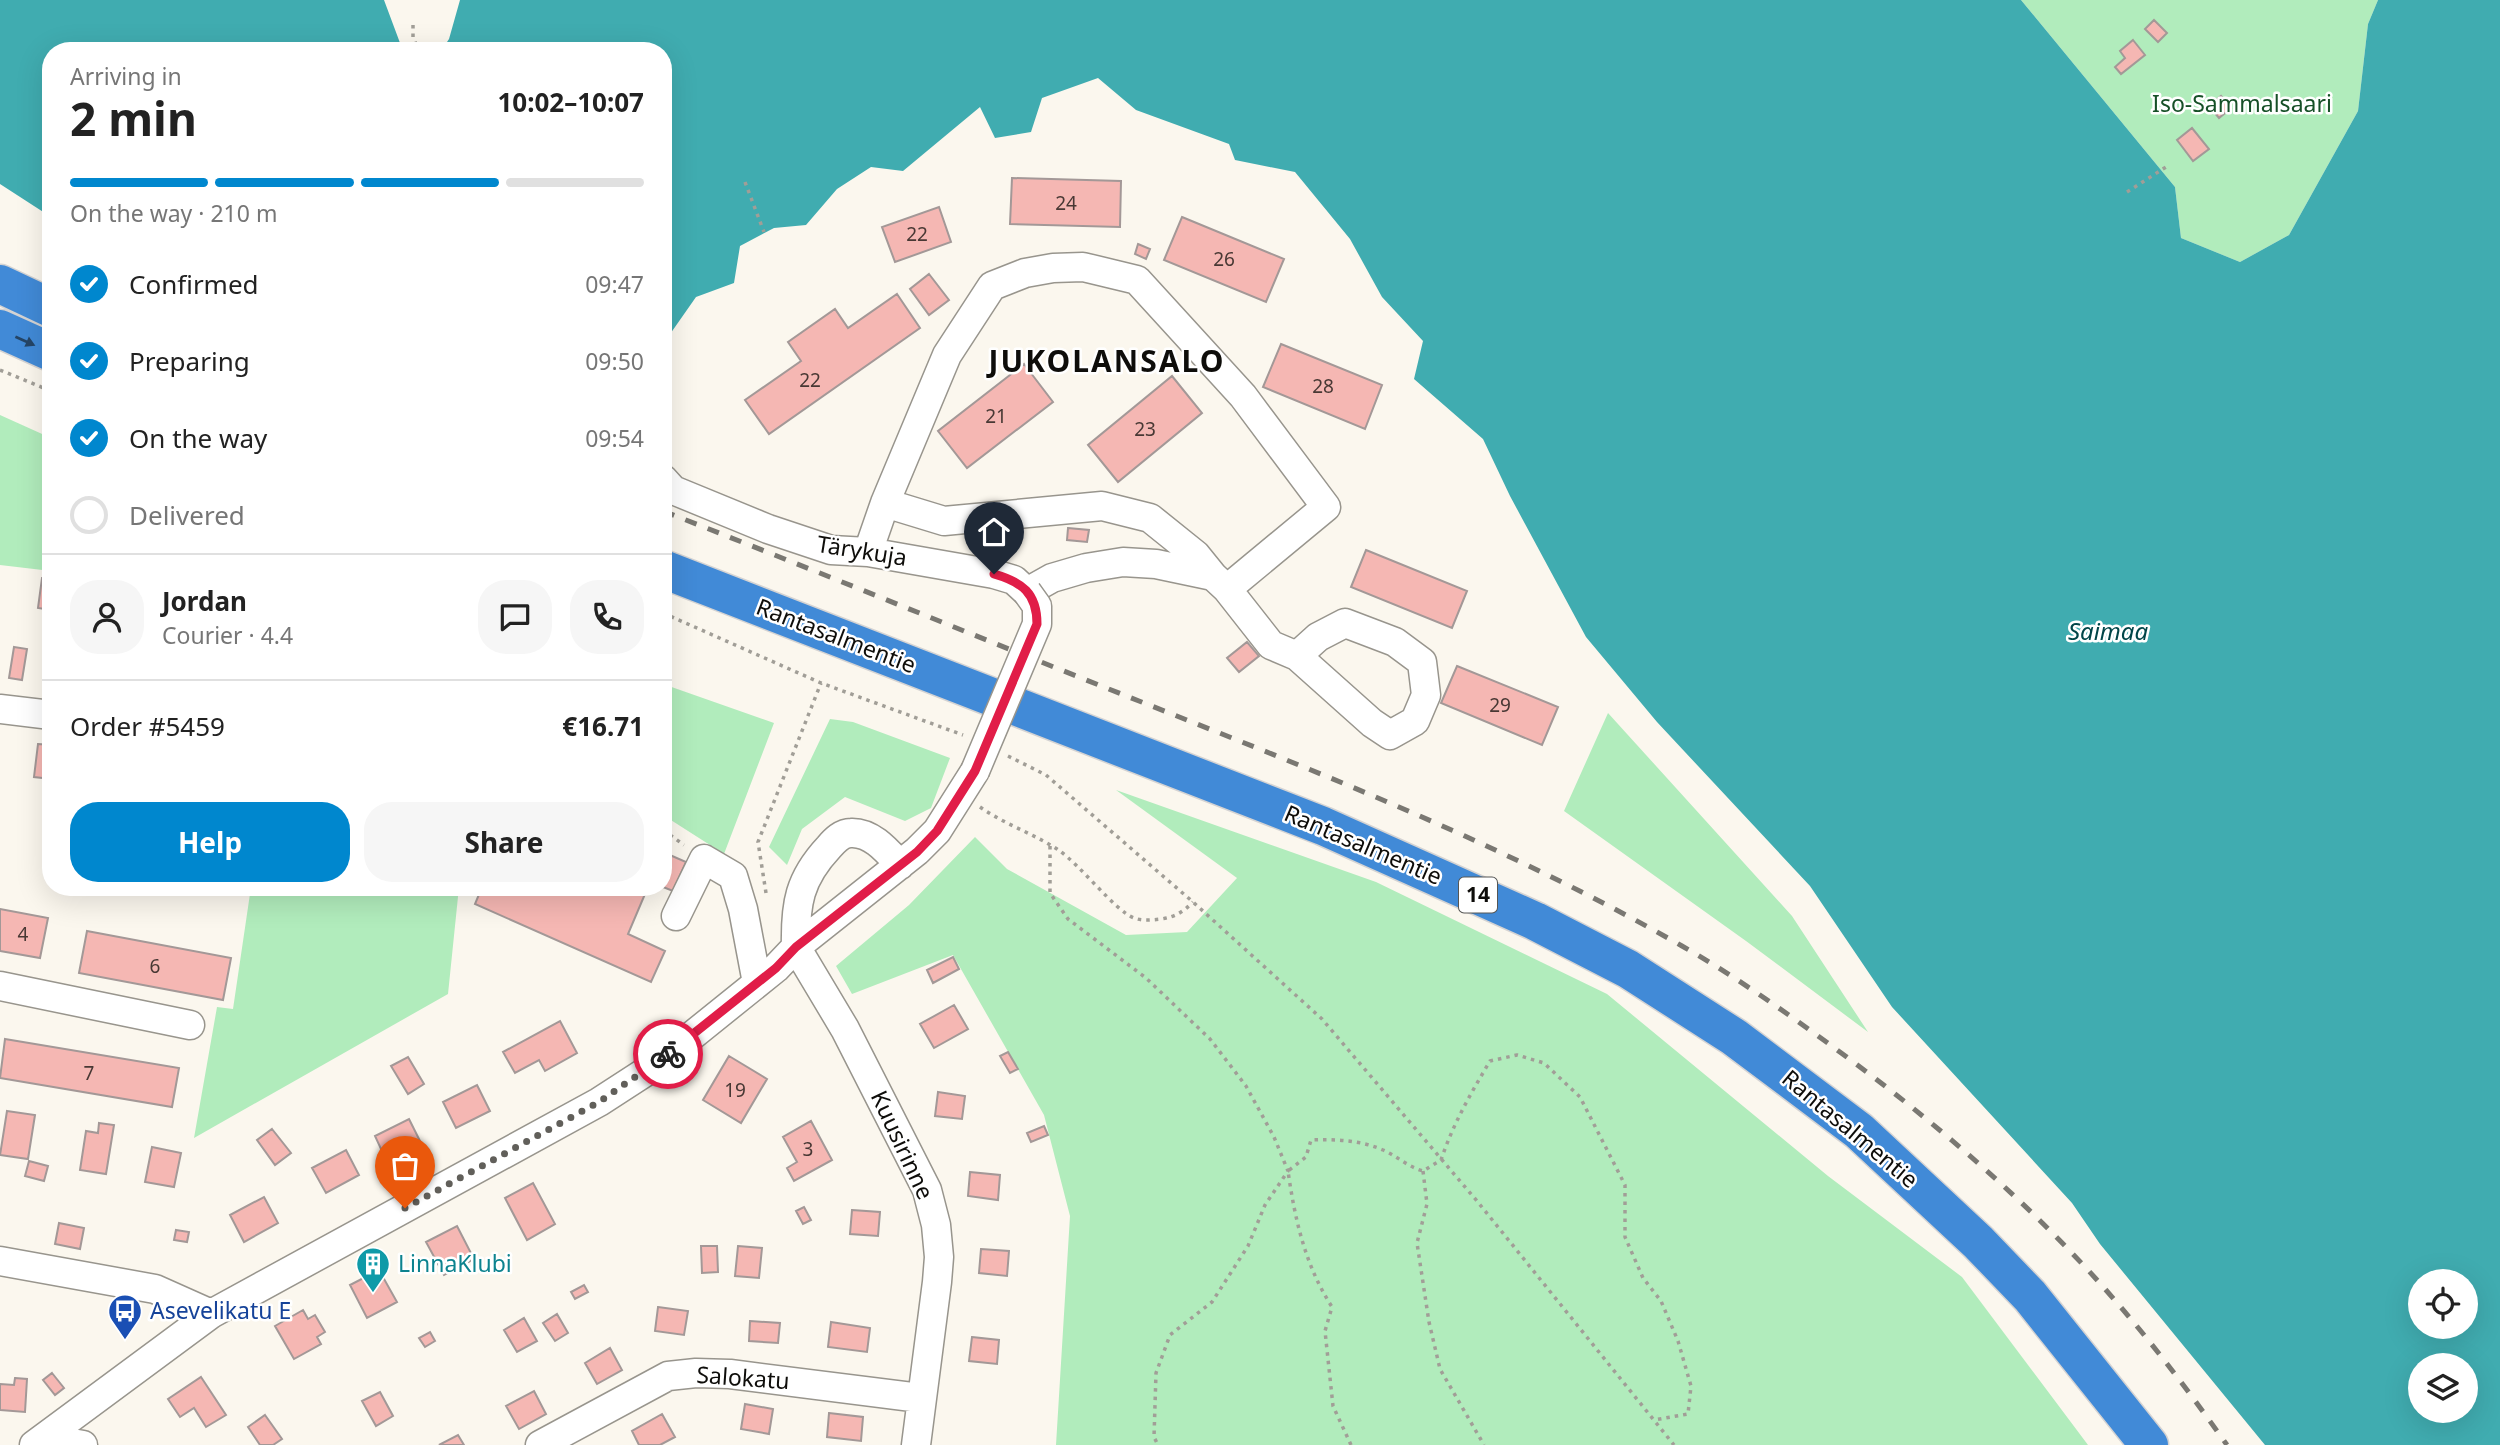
<!DOCTYPE html>
<meta charset="utf-8">
<style>
body{margin:0;font-family:"Noto Sans",sans-serif;background:#f6f6f6;color:#222;height:100vh;display:flex;flex-direction:column;font-size:26px;white-space:nowrap}
*{box-sizing:border-box;margin:0}
p{font-size:23px;color:#767676}
.icon{flex:none;width:38px;height:38px;fill:none;stroke:currentColor;stroke-width:2;stroke-linecap:round;stroke-linejoin:round}
.map{position:relative;flex:1;overflow:hidden}
.panel{position:absolute;left:42px;top:42px;width:630px;height:854px;display:flex;flex-direction:column;background:#fff;border-radius:28px;box-shadow:0 7px 28px #0002}
.panel>*{flex:none}
.tools{position:absolute;left:2408px;top:1269px;display:grid;gap:14px}
.tools a{display:grid;place-items:center;width:70px;height:70px;border-radius:50%;background:#fff;box-shadow:0 7px 28px #0002;font-size:35px}
.pin{position:absolute;display:grid;place-items:center;width:60px;height:60px;color:#fff;margin:-72px -30px;border-radius:50% 50% 50% 0;rotate:-45deg;box-shadow:0 0 7px #0007}
.pin .icon{rotate:45deg}
.courier{position:absolute;display:grid;place-items:center;width:70px;height:70px;margin:-35px;border:5px solid #e11d48;border-radius:50%;background:#fff;color:#222;box-shadow:0 2px 9px #0007}
.headline em{font-style:normal;font-weight:700}
.headline div{display:flex;flex-direction:column-reverse}
.headline{display:flex;align-items:center;justify-content:space-between;height:119px;padding:0 28px}
h1{font-size:46px;font-weight:700;line-height:52px}
.bar{display:grid;grid-template-columns:repeat(4,1fr);gap:10px 7px;align-content:center;height:84px;padding:0 28px}
.bar i{height:9px;border-radius:5px;background:#e0e0e0}
.bar .on{background:#0087ce}
.bar p{grid-column:span 4}
.line{display:flex;align-items:center;gap:18px;padding:0 28px;border-top:2px solid #e0e0e0}
.line div{flex:1}
.round{display:grid;place-items:center;flex:none;width:74px;height:74px;border-radius:28px;background:#f6f6f6}
ol{padding:0 28px;list-style:none}
li{display:flex;align-items:center;gap:21px;height:77px}
li p{margin-inline-start:auto}
li .icon{padding:7px;border-radius:50%;background:#0087ce;color:#fff;stroke-width:4}
li:last-child{color:#767676}
li i{width:38px;height:38px;border:4px solid #e0e0e0;border-radius:50%}
.primary-button{display:flex;gap:14px;margin-top:auto;padding:14px 28px}
.primary-button a{flex:1;height:80px;border-radius:28px;background:#0087ce;color:#fff;font-size:28px;font-weight:700;line-height:80px;text-align:center}
.primary-button a+a{background:#f6f6f6;color:#222}
.map>svg:first-child{display:block}
.green{fill:#b1ecbc}
.water{fill:#40acb0;fill-rule:evenodd}
.building{fill:#f5b7b3;stroke:#a39897;stroke-width:2}
.lines{fill:none;stroke-linecap:round;stroke-linejoin:round}
.minor-casing{stroke:#98958d;stroke-width:31}
.highway-casing{stroke:#d4d3d3;stroke-width:41}
.path{stroke:#a19e97;stroke-width:3.5;stroke-dasharray:3.5 5;stroke-linecap:butt}
.minor{stroke:#fff;stroke-width:28}
.highway{stroke:#418ad7;stroke-width:38}
.rail{stroke:#7a7872;stroke-width:5;stroke-dasharray:12 12;stroke-linecap:butt}
.minor-bridge-casing{stroke:#98958d;stroke-width:31;stroke-linecap:butt}
.minor-bridge{stroke:#fff;stroke-width:28}
.oneway{fill:#254566}
.done{stroke:#615f5a;stroke-width:7;stroke-dasharray:0 12.6}
.route{stroke:#e11d48;stroke-width:9}
.labels{text-anchor:middle;stroke-width:5;stroke-linejoin:round;paint-order:stroke}
.number-label{font-size:19px;fill:#483834}
.shield{fill:#fff;stroke:#565654;stroke-width:2}
.shield-label{font-size:21px;font-weight:bold;fill:#0e0d0a}
.park-label{font-size:23px;fill:#165027;stroke:#fff}
.street-label{font-size:23px;fill:#0e0d0a;stroke:#fff}
.culture-label{font-size:23px;fill:#0d838f;stroke:#fff;text-anchor:start}
.transit-label{font-size:23px;fill:#164399;stroke:#fff;text-anchor:start}
.water-label{font-size:24px;font-style:italic;fill:#004548;stroke:#fff}
.district-label{font-size:30px;font-weight:bold;letter-spacing:2px;fill:#0e0d0a;stroke:#fff}
</style>
<div class="map">
<svg width="2500" height="1445" viewBox="0 0 2500 1445">
<rect width="100%" height="100%" fill="#fbf7ee"/>
<path class="green" d="M2021,0H2378L2368,24L2358,111L2289,235L2240,262L2181,238L2175,187Z
M0,415L51,438V571L0,565Z
M663,684L774,723L724,854L663,815Z
M1608,713L1792,916L1868,1032L1746,941L1564,811Z
M830,719L853,722L950,758L931,808L905,821L845,797L802,829L787,865L769,847Z
M1116,790L1376,882L1607,994L1828,1176L1962,1277L2088,1445H1056L1070,1216L1044,1115L953,955L852,994L836,966L909,905L975,837L1007,869L1126,935L1187,932L1237,878Z
M251,887H459L448,994L194,1138L217,1007L233,1009Z"/>
<path class="water" d="M0,0H384L403,51H51V217L0,184Z
M460,0H2021L2175,187L2181,238L2240,262L2289,235L2358,111L2368,24L2378,0H2500V1445H2265L2100,1244L2072,1203L1892,1007L1810,886L1657,722L1586,637L1510,496L1483,439L1414,379L1423,341L1382,297L1350,239L1295,172L1235,160L1229,144L1136,110L1098,78L1042,98L1031,132L995,138L980,107L903,171L871,167L837,189L806,225L774,228L740,246L734,283L696,297L668,337H663V51H441L449,39ZM2466,1281V1326H2420V1281ZM2466,1365V1410H2420V1365Z"/>
<path class="building" d="M2154,20L2167,33L2158,42L2145,29Z
M2133,40L2145,55L2121,74L2115,67L2125,58L2120,51Z
M2221,96L2231,108L2219,118L2209,106Z
M2192,128L2209,149L2193,161L2177,140Z
M1012,178L1121,181L1120,227L1010,224Z
M939,207L951,242L895,262L882,227Z
M1182,217L1284,259L1266,302L1164,260Z
M1138,244L1150,249L1146,259L1135,254Z
M929,274L949,300L929,315L910,289Z
M897,294L920,328L769,434L745,400L801,361L788,342L835,309L848,328Z
M1281,344L1382,385L1365,429L1263,387Z
M1024,364L1053,402L967,468L938,431Z
M1172,376L1202,413L1118,482L1088,445Z
M1068,528L1089,530L1087,542L1067,540Z
M1366,550L1467,591L1452,628L1351,587Z
M42,578L51,579V610L38,608Z
M1247,642L1259,656L1239,672L1227,658Z
M14,647L27,649L22,680L9,678Z
M1457,666L1558,707L1542,745L1441,703Z
M38,744L51,745V779L34,777Z
M663,852L686,862L673,891L663,887Z
M482,887H549L565,894L569,887H648L628,934L665,951L651,982L475,904Z
M0,909L48,918L40,958L0,951Z
M87,931L231,958L223,1000L79,973Z
M953,957L959,969L933,983L927,970Z
M954,1005L968,1029L934,1048L920,1024Z
M560,1021L577,1053L545,1071L539,1060L515,1073L503,1052Z
M5,1039L179,1068L172,1107L0,1078Z
M1008,1052L1018,1069L1010,1073L1000,1056Z
M729,1056L767,1079L741,1123L703,1100Z
M408,1057L424,1084L408,1094L391,1066Z
M477,1085L490,1111L456,1128L443,1102Z
M938,1092L965,1096L962,1119L935,1116Z
M7,1111L35,1115L28,1159L0,1155Z
M409,1119L422,1145L387,1162L375,1136Z
M811,1121L832,1160L794,1181L787,1168L797,1162L783,1137Z
M99,1123L114,1125L106,1174L80,1170L86,1131L98,1133Z
M1044,1126L1048,1135L1031,1142L1027,1133Z
M272,1129L291,1153L275,1165L257,1140Z
M152,1147L181,1153L174,1187L145,1182Z
M346,1150L359,1175L326,1193L312,1168Z
M29,1161L48,1166L44,1181L25,1176Z
M970,1172L1000,1175L998,1200L968,1196Z
M533,1183L555,1224L527,1240L505,1198Z
M264,1197L278,1223L244,1242L230,1215Z
M804,1207L811,1220L803,1224L796,1211Z
M852,1210L880,1212L878,1236L850,1234Z
M59,1223L84,1228L80,1249L55,1244Z
M457,1226L474,1259L444,1275L426,1242Z
M176,1230L189,1232L187,1242L174,1240Z
M701,1246H717L718,1272L702,1273Z
M738,1246L762,1248L759,1278L735,1276Z
M981,1249L1009,1251L1007,1276L979,1273Z
M379,1270L397,1302L367,1318L350,1285Z
M584,1285L588,1292L575,1299L571,1292Z
M658,1307L688,1311L684,1335L655,1331Z
M303,1310L308,1319L315,1315L325,1332L317,1337L321,1344L294,1359L275,1326Z
M557,1314L568,1333L555,1341L543,1323Z
M524,1318L537,1341L517,1352L504,1330Z
M750,1321L780,1323L778,1343L749,1341Z
M831,1322L870,1328L867,1352L828,1347Z
M430,1332L435,1341L425,1347L419,1338Z
M972,1337L999,1340L997,1364L969,1361Z
M610,1348L622,1370L597,1384L585,1363Z
M52,1373L64,1388L55,1395L43,1380Z
M201,1377L226,1415L206,1427L194,1408L180,1417L168,1399Z
M15,1378L27,1379L25,1412L0,1410V1384L14,1385Z
M534,1391L546,1414L519,1429L506,1406Z
M380,1392L393,1416L376,1426L362,1401Z
M745,1404L773,1409L769,1434L741,1429Z
M829,1413L863,1417L861,1441L827,1437Z
M662,1414L675,1437L660,1445H639L632,1431Z
M265,1415L282,1439L273,1445H260L248,1427Z
M458,1435L464,1445H439Z"/>
<g class="lines">
<g class="minor-casing">
<path id="minor" d="M663,479L673,490L768,529L831,550L868,552L994,574L1014,580L1027,592L1052,578L1086,568L1123,562L1156,564L1213,576L1227,589L1271,645L1297,656L1372,723L1390,735L1415,721L1426,695L1422,662L1395,642L1345,623L1318,637L1297,656
M885,503L944,521L1102,506L1150,518L1196,555L1213,576
M868,552L885,503L947,355L992,286L1025,273L1053,268L1083,267L1137,280L1243,396L1326,507L1227,589
M0,709L51,715
M676,916L704,859L733,876L743,909L757,983
M796,947L845,1029L927,1190L936,1225L939,1257L937,1282L916,1445
M796,947C795,904 799,879 829,847C835,840 842,833 851,833C872,832 888,852 900,865
M0,986L190,1025
M0,1261L155,1289L211,1314
M44,1438L83,1445
M34,1445L211,1314L599,1102L653,1067L776,968L796,947L917,851L937,831L975,771
M540,1445L668,1376L696,1373L730,1374L920,1398"/>
</g>
<g class="highway-casing">
<path id="highway" d="M0,284L51,308
M0,329L51,352
M663,569L1323,826L1535,921L1628,969L1734,1037L1859,1131L1978,1242L2030,1296L2149,1445"/>
</g>
<path class="path" d="M413,25V37L419,51
M745,182L764,232
M2127,192L2166,167
M0,370L51,391
M663,613L821,683L963,735
M1008,756L1046,775L1193,902L1322,1019L1477,1201L1674,1445
M980,807C1004,824 1032,833 1057,849C1080,864 1115,911 1134,918C1142,921 1152,920 1161,919C1175,917 1183,912 1193,902
M663,830L684,845
M1050,846V893L1068,919L1146,978L1210,1039L1246,1086L1274,1137L1288,1171L1265,1205L1248,1246L1212,1302L1170,1335L1156,1373L1154,1437L1158,1445
M766,893L758,842L821,683
M1423,1171L1427,1204L1417,1243L1429,1322L1440,1369L1484,1445
M1351,1445L1333,1406L1325,1331L1332,1307C1305,1265 1295,1220 1288,1171L1306,1157L1311,1140C1336,1139 1360,1140 1383,1150C1397,1156 1408,1167 1423,1171L1441,1160C1453,1124 1471,1093 1490,1061L1517,1055L1544,1063L1580,1097L1625,1185V1237L1643,1278L1661,1301L1678,1341L1691,1386L1688,1414L1654,1420"/>
<use href="#minor" class="minor"/>
<use href="#highway" class="highway"/>
<path class="rail" d="M663,511C822,573 980,638 1139,701C1323,774 1509,847 1682,946C1733,975 1781,1009 1829,1044C1913,1105 1997,1175 2069,1250C2127,1310 2179,1377 2227,1445"/>
<g class="minor-bridge-casing">
<path id="minor-bridge" d="M975,771L1037,624V606L1027,592"/>
</g>
<use href="#minor-bridge" class="minor-bridge"/>
</g>
<defs><path id="oneway-solid" d="M-6-.8H1V-3.2L6.5 0L1 3.2V.8H-6Z" transform="scale(1.75)"/></defs>
<use class="oneway" href="#oneway-solid" transform="translate(25 341) rotate(24)"/>
<g class="lines">
<path class="done" d="M405,1208L599,1102L668,1054"/>
<path class="route" d="M668,1054L776,968L796,947L917,852L937,831L975,771L1037,624C1037,593 1022,582 994,574"/>
</g>
<defs>
<g id="building-pin" transform="scale(1.75)"><path d="M0 17L-7.5 6A9.5 9.5 0 1 1 7.5 6Z" fill="#0f9aa8" stroke="#fff"/><path d="M-4-6H4V6H1V3H-1V6H-4ZM-2.5-4.3h1.7v1.8h-1.7ZM.8-4.3h1.7v1.8H.8ZM-2.5-1h1.7V.8h-1.7ZM.8-1h1.7V.8H.8Z" fill="#fff"/></g>
<g id="bus-pin" transform="scale(1.75)"><path d="M0 17L-7.5 6A9.5 9.5 0 1 1 7.5 6Z" fill="#1a4fb4" stroke="#fff"/><path d="M-5-6H5V4H4V6H2V4H-2V6H-4V4H-5ZM-3.5-4V0h7V-4ZM-3.5 1.2v1.5H-2V1.2ZM2 1.2v1.5H3.5V1.2Z" fill="#fff"/></g>
</defs>
<g fill-rule="evenodd">
<use href="#building-pin" x="373" y="1264"/>
<use href="#bus-pin" x="125" y="1311"/>
</g>
<g class="labels">
<g class="number-label">
<text x="1066" y="210">24</text>
<text x="917" y="241">22</text>
<text x="1224" y="266">26</text>
<text x="810" y="387">22</text>
<text x="1323" y="393">28</text>
<text x="996" y="423">21</text>
<text x="1145" y="436">23</text>
<text x="1500" y="712">29</text>
<text x="23" y="941">4</text>
<text x="155" y="973">6</text>
<text x="89" y="1080">7</text>
<text x="735" y="1097">19</text>
<text x="808" y="1156">3</text>
</g>
<rect class="shield" x="1459" y="877.5" width="38" height="35" rx="5"/>
<g class="shield-label">
<text x="1478" y="902">14</text>
</g>
<g class="park-label">
<text x="2242" y="112">Iso-Sammalsaari</text>
</g>
<g class="street-label">
<text transform="translate(862 551) rotate(9)" y="8">Tärykuja</text>
<text transform="translate(836 636) rotate(21)" y="8">Rantasalmentie</text>
<text transform="translate(1363 845) rotate(23)" y="8">Rantasalmentie</text>
<text transform="translate(1850 1129) rotate(40)" y="8">Rantasalmentie</text>
<text transform="translate(902 1145) rotate(65)" y="8">Kuusirinne</text>
<text transform="translate(743 1378) rotate(4)" y="8">Salokatu</text>
</g>
<g class="culture-label">
<text x="398" y="1272">LinnaKlubi</text>
</g>
<g class="transit-label">
<text x="150" y="1319">Asevelikatu E</text>
</g>
<g class="water-label">
<text x="2108" y="640">Saimaa</text>
</g>
<g class="district-label">
<text x="1107" y="372">JUKOLANSALO</text>
</g>
</g>
</svg>
<div class="tools">
<a><svg class="icon" aria-label="locate" viewBox="0 0 24 24"><circle cx="12" cy="12" r="6"/><path d="M12 2v4M12 18v4M2 12h4M18 12h4"/></svg></a>
<a><svg class="icon" aria-label="layers" viewBox="0 0 24 24"><path d="M12 4l9 5-9 5-9-5zM3 14l9 5 9-5"/></svg></a>
</div>
<div class="pin" style="left:405px;top:1208px;background:#ea580c"><svg class="icon" aria-label="bag" viewBox="0 0 24 24"><path d="M5 8h14l-1 12H6zM9 8a3 3 0 0 1 6 0"/></svg></div>
<div class="pin" style="left:994px;top:574px;background:#1f2937"><svg class="icon" aria-label="home" viewBox="0 0 24 24"><path d="M3 11l9-7 9 7M6 9v11h12V9"/></svg></div>
<div class="courier" style="left:668px;top:1054px"><svg class="icon" aria-label="bike" viewBox="0 0 24 24"><circle cx="6" cy="16" r="4"/><circle cx="18" cy="16" r="4"/><path d="M6 16l4-8h5l3 8M10 8l3 8H6M13 5h3"/></svg></div>
<section class="panel">
<div class="headline"><div><h1>2 min</h1><p>Arriving in</p></div><em>10:02–10:07</em></div>
<div class="bar"><i class="on"></i><i class="on"></i><i class="on"></i><i></i><p>On the way · 210 m</p></div>
<ol>
<li><svg class="icon" aria-label="check" viewBox="0 0 24 24"><path d="M5 12l5 5 9-10"/></svg>Confirmed<p>09:47</p></li>
<li><svg class="icon" aria-label="check" viewBox="0 0 24 24"><path d="M5 12l5 5 9-10"/></svg>Preparing<p>09:50</p></li>
<li><svg class="icon" aria-label="check" viewBox="0 0 24 24"><path d="M5 12l5 5 9-10"/></svg>On the way<p>09:54</p></li>
<li><i></i>Delivered</li>
</ol>
<div class="line" style="height:126px"><a class="round"><svg class="icon" aria-label="person" viewBox="0 0 24 24"><circle cx="12" cy="8" r="4"/><path d="M4 21q1-7 8-7t8 7"/></svg></a><div><b>Jordan</b><p>Courier · 4.4</p></div><a class="round"><svg class="icon" aria-label="chat" viewBox="0 0 24 24"><path d="M4 5h16v11H9l-5 4z"/></svg></a><a class="round"><svg class="icon" aria-label="phone" viewBox="0 0 24 24"><path d="M5 4h4l2 5-3 2q2 4 5 5l2-3 5 2v4C11 20 4 13 5 4z"/></svg></a></div>
<div class="line" style="height:91px"><div>Order #5459</div><b>€16.71</b></div>
<div class="primary-button"><a>Help</a><a>Share</a></div>
</section>
</div>
